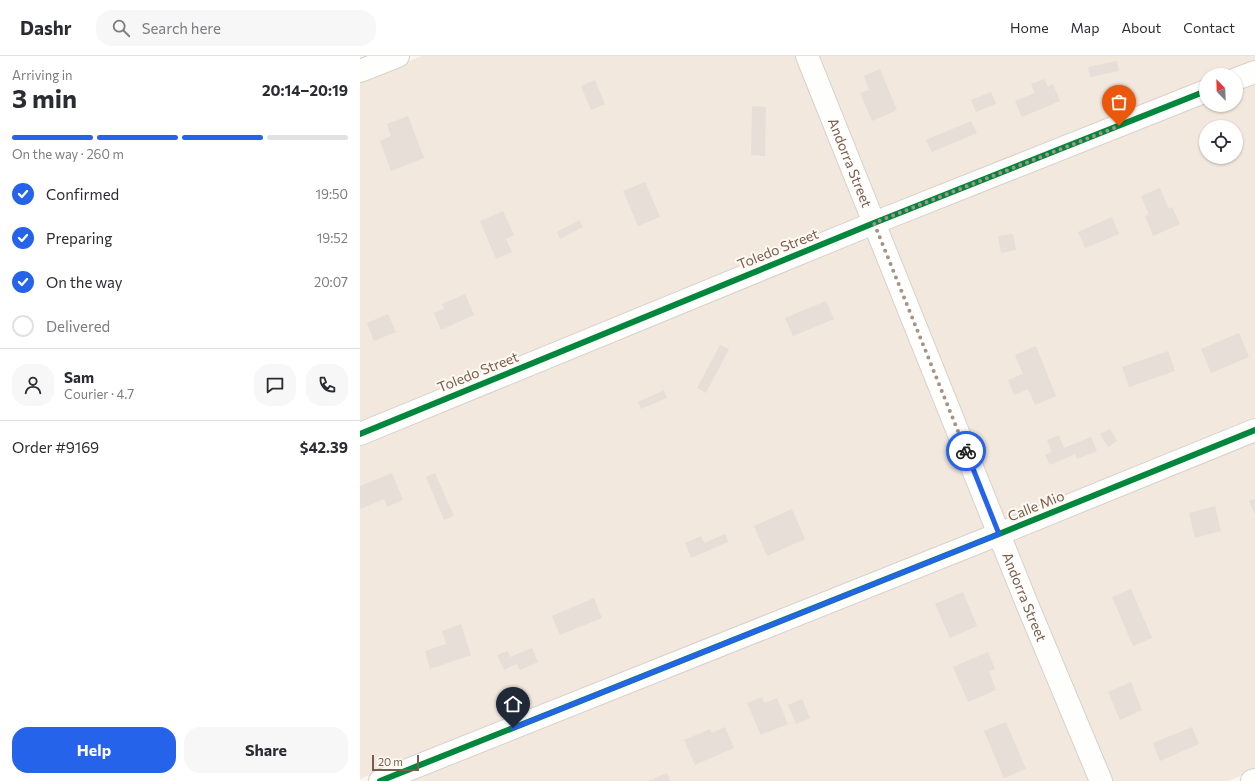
<!DOCTYPE html>
<meta charset="utf-8">
<style>
body{margin:0;font-family:Commissioner,sans-serif;background:#f7f7f7;color:#2b2b33;height:100vh;display:flex;flex-direction:column;font-size:15px;white-space:nowrap}
*{box-sizing:border-box;margin:0}
p{font-size:13px;color:#7c7c81}
.icon{flex:none;width:22px;height:22px;fill:none;stroke:currentColor;stroke-width:2;stroke-linecap:round;stroke-linejoin:round}
.map{position:relative;flex:1;overflow:hidden}
.sheet{display:flex;flex-direction:column;background:#fff;width:360px}
.sheet>*{flex:none}
.needle{width:26px;rotate:337deg}
.fabs{position:absolute;left:839px;top:12px;display:grid;gap:8px}
.fabs a{display:grid;place-items:center;width:44px;height:44px;border-radius:50%;background:#fff;box-shadow:0 1px 3px #0004;font-size:20px}
.scale{position:absolute;left:12px;bottom:10px;width:47px;box-sizing:border-box;padding-left:4px;border:2px solid #7a5c4d;border-top:0;font-size:11px;line-height:14px;white-space:nowrap;color:#7a5c4d;-webkit-text-stroke:3px #fffaf3;paint-order:stroke}
.pin{position:absolute;display:grid;place-items:center;width:34px;height:34px;color:#fff;margin:-41px -17px;border-radius:50% 50% 50% 0;rotate:-45deg;box-shadow:0 0 4px #0007}
.pin .icon{rotate:45deg}
.courier{position:absolute;display:grid;place-items:center;width:40px;height:40px;margin:-20px;border:3px solid #2563eb;border-radius:50%;background:#fff;color:#222;box-shadow:0 1px 5px #0007}
.overview em{font-style:normal;font-weight:700}
.overview div{display:flex;flex-direction:column-reverse}
.overview{display:flex;align-items:center;justify-content:space-between;height:68px;padding:0 12px}
h1{font-size:26px;font-weight:700;line-height:30px}
.bar{display:grid;grid-template-columns:repeat(4,1fr);gap:6px 4px;align-content:center;height:48px;padding:0 12px}
.bar i{height:5px;border-radius:3px;background:#e1e1e2}
.bar .current{background:#2563eb}
.bar p{grid-column:span 4}
.line{display:flex;align-items:center;gap:10px;padding:0 12px;border-top:1px solid #e1e1e2}
.line div{flex:1}
.round{display:grid;place-items:center;flex:none;width:42px;height:42px;border-radius:16px;background:#f7f7f7}
ol{padding:0 12px;list-style:none}
li{display:flex;align-items:center;gap:12px;height:44px}
li p{margin-inline-start:auto}
li .icon{padding:4px;border-radius:50%;background:#2563eb;color:#fff;stroke-width:4}
li:last-child{color:#7c7c81}
li i{width:22px;height:22px;border:2px solid #e1e1e2;border-radius:50%}
.primary-button{display:flex;gap:8px;margin-top:auto;padding:8px 12px}
.primary-button a{flex:1;height:46px;border-radius:16px;background:#2563eb;color:#fff;font-size:16px;font-weight:700;line-height:46px;text-align:center}
.primary-button a+a{background:#f7f7f7;color:#2b2b33}
header{display:flex;align-items:center;gap:24px;box-sizing:border-box;height:56px;padding:0 20px;background:#fff;border-bottom:1px solid #e1e1e2}
header strong{font-size:19px}
nav{display:flex;gap:22px;margin-inline-start:auto;font-size:14px}
.search{width:280px;height:36px;background:#f7f7f7;display:flex;align-items:center;gap:10px;box-sizing:border-box;padding:0 14px;border-radius:16px;color:#7c7c81;font-size:15px}
main{display:flex;flex:1;min-height:0}
.map>svg:first-child{display:block}
.residential{fill:#f2e8de;fill-rule:evenodd}
.building{fill:#e6ded7}
.lines{fill:none;stroke-linecap:round;stroke-linejoin:round}
.minor-casing{stroke:#d7d1cb;stroke-width:24}
.minor{stroke:#fefefd;stroke-width:22}
.cycleway-casing{stroke:#fffaf3;stroke-width:8}
.cycleway{stroke:#00873e;stroke-width:6}
.done{stroke:#a69286;stroke-width:4;stroke-dasharray:0 7.2}
.route{stroke:#2563eb;stroke-width:5}
.labels{text-anchor:middle;stroke-width:4;stroke-linejoin:round;paint-order:stroke}
.street-label{font-size:14px;fill:#7a5c4d;stroke:#fffaf3}
</style>
<header>
<strong>Dashr</strong>
<div class="search"><svg class="icon" aria-label="search" viewBox="0 0 24 24"><circle cx="10" cy="10" r="6"/><path d="M15 15l6 6"/></svg>Search here</div>
<nav><a>Home</a><a>Map</a><a>About</a><a>Contact</a></nav>
</header>
<main>
<section class="sheet">
<div class="overview"><div><h1>3 min</h1><p>Arriving in</p></div><em>20:14–20:19</em></div>
<div class="bar"><i class="current"></i><i class="current"></i><i class="current"></i><i></i><p>On the way · 260 m</p></div>
<ol>
<li><svg class="icon" aria-label="check" viewBox="0 0 24 24"><path d="M5 12l5 5 9-10"/></svg>Confirmed<p>19:50</p></li>
<li><svg class="icon" aria-label="check" viewBox="0 0 24 24"><path d="M5 12l5 5 9-10"/></svg>Preparing<p>19:52</p></li>
<li><svg class="icon" aria-label="check" viewBox="0 0 24 24"><path d="M5 12l5 5 9-10"/></svg>On the way<p>20:07</p></li>
<li><i></i>Delivered</li>
</ol>
<div class="line" style="height:72px"><a class="round"><svg class="icon" aria-label="person" viewBox="0 0 24 24"><circle cx="12" cy="8" r="4"/><path d="M4 21q1-7 8-7t8 7"/></svg></a><div><b>Sam</b><p>Courier · 4.7</p></div><a class="round"><svg class="icon" aria-label="chat" viewBox="0 0 24 24"><path d="M4 5h16v11H9l-5 4z"/></svg></a><a class="round"><svg class="icon" aria-label="phone" viewBox="0 0 24 24"><path d="M5 4h4l2 5-3 2q2 4 5 5l2-3 5 2v4C11 20 4 13 5 4z"/></svg></a></div>
<div class="line" style="height:52px"><div>Order #9169</div><b>$42.39</b></div>
<div class="primary-button"><a>Help</a><a>Share</a></div>
</section>
<div class="map">
<svg width="895" height="725" viewBox="0 0 895 725">
<rect width="100%" height="100%" fill="#f9f5f0"/>
<path class="residential" d="M62,0H438L503,161L0,368V25Z
M455,0H895V6L862,19H846V26L518,155Z
M895,26V364L643,467L525,172L846,45V49H876V33ZM846,71H876V101H846Z
M510,178L628,472L0,723V387Z
M895,384V714L868,725H750L650,483Z
M635,489L732,725H45Z"/>
<path class="building" d="M757,5L759,15L730,21L728,11Z
M520,13L537,54L512,65L500,37L509,34L504,20Z
M684,23L688,31L693,28L700,45L662,61L655,45L675,37L671,28Z
M235,24L245,48L231,54L221,30Z
M631,36L636,48L616,56L611,44Z
M392,50L406,51L405,100L391,99Z
M48,60L64,102L31,115L20,85L31,80L27,68Z
M611,65L617,77L572,96L566,84Z
M285,126L300,161L278,170L263,135Z
M800,132L809,153L812,151L820,168L793,180L785,160L789,159L781,140Z
M143,155L154,179L146,183L152,196L136,203L120,165Z
M752,161L759,178L725,192L718,176Z
M219,164L223,171L200,183L197,176Z
M653,178L656,194L641,197L638,180Z
M105,238L114,259L81,274L74,257L84,253L82,248Z
M466,245L474,263L433,280L425,262Z
M28,258L36,276L14,285L7,267Z
M879,277L889,301L851,317L841,293Z
M360,289L369,293L346,337L337,332Z
M676,290L696,340L675,349L668,333L654,339L648,324L663,318L655,299Z
M808,295L815,315L769,331L762,311Z
M304,334L307,342L281,353L278,346Z
M750,373L757,385L748,391L740,378Z
M699,379L704,392L731,381L737,395L717,403L715,398L690,409L685,399L692,396L687,384Z
M32,417L43,444L27,451L24,443L1,453L0,450V430Z
M75,417L94,460L84,464L66,421Z
M895,443V458L889,445Z
M855,450L861,475L835,482L829,457Z
M432,453L445,483L407,500L394,470Z
M365,478L368,486L331,502L325,487L341,480L344,487Z
M771,533L792,582L773,590L752,541Z
M603,536L617,570L590,582L575,548Z
M234,542L242,562L200,579L192,560Z
M101,568L111,599L70,613L65,595L86,588L82,575Z
M172,592L178,606L160,614L157,608L144,614L137,599L148,595L150,601Z
M628,596L635,613L629,616L636,634L608,646L593,611Z
M771,626L782,654L760,664L748,636Z
M402,641L404,647L417,642L428,668L401,679L387,647Z
M442,643L450,662L436,668L428,649Z
M646,666L666,713L644,722L624,675Z
M365,671L374,692L335,709L324,684L350,673L352,677Z
M832,671L839,688L800,705L793,687Z
M307,717L310,725H288Z"/>
<g class="lines">
<g class="minor-casing">
<g id="minor">
<path id="s1" d="M447,0L667,548L741,725"/>
<path d="M0,15L38,0"/>
<path d="M876,23L895,16"/>
<path d="M0,378L514,167L846,35"/>
<path d="M20,725L639,478L895,374"/>
<path d="M892,725L895,724"/>
</g>
</g>
<use href="#minor" class="minor"/>
<g class="cycleway-casing">
<path id="cycleway" d="M0,378L514,167L846,35
M20,725L639,478L895,374"/>
</g>
<use href="#cycleway" class="cycleway"/>
</g>
<g class="lines">
<path class="done" d="M606,395L514,167L759,70"/>
<path class="route" d="M153,672L639,478L606,395"/>
</g>
<g class="labels">
<g class="street-label">
<text dy="5" stroke="none"><textPath href="#s1" startOffset="115">Andorra Street</textPath></text>
<text transform="translate(418 193) rotate(-22)" y="5">Toledo Street</text>
<text transform="translate(118 316) rotate(-22)" y="5">Toledo Street</text>
<text transform="translate(676 450) rotate(-22)" y="5">Calle Mio</text>
<text dy="5" stroke="none"><textPath href="#s1" startOffset="583">Andorra Street</textPath></text>
</g>
</g>
</svg>
<div class="fabs">
<a><svg class="needle" viewBox="-14 -14 28 28"><path d="M0-13l5 13h-10z" fill="#e53935"/><path d="M0 13l5-13h-10z" fill="#7c7c81"/></svg></a>
<a><svg class="icon" aria-label="locate" viewBox="0 0 24 24"><circle cx="12" cy="12" r="6"/><path d="M12 2v4M12 18v4M2 12h4M18 12h4"/></svg></a>
</div>
<div class="scale">20 m</div>
<div class="pin" style="left:759px;top:70px;background:#ea580c"><svg class="icon" aria-label="bag" viewBox="0 0 24 24"><path d="M5 8h14l-1 12H6zM9 8a3 3 0 0 1 6 0"/></svg></div>
<div class="pin" style="left:153px;top:672px;background:#1f2937"><svg class="icon" aria-label="home" viewBox="0 0 24 24"><path d="M3 11l9-7 9 7M6 9v11h12V9"/></svg></div>
<div class="courier" style="left:606px;top:395px"><svg class="icon" aria-label="bike" viewBox="0 0 24 24"><circle cx="6" cy="16" r="4"/><circle cx="18" cy="16" r="4"/><path d="M6 16l4-8h5l3 8M10 8l3 8H6M13 5h3"/></svg></div>
</div>
</main>
